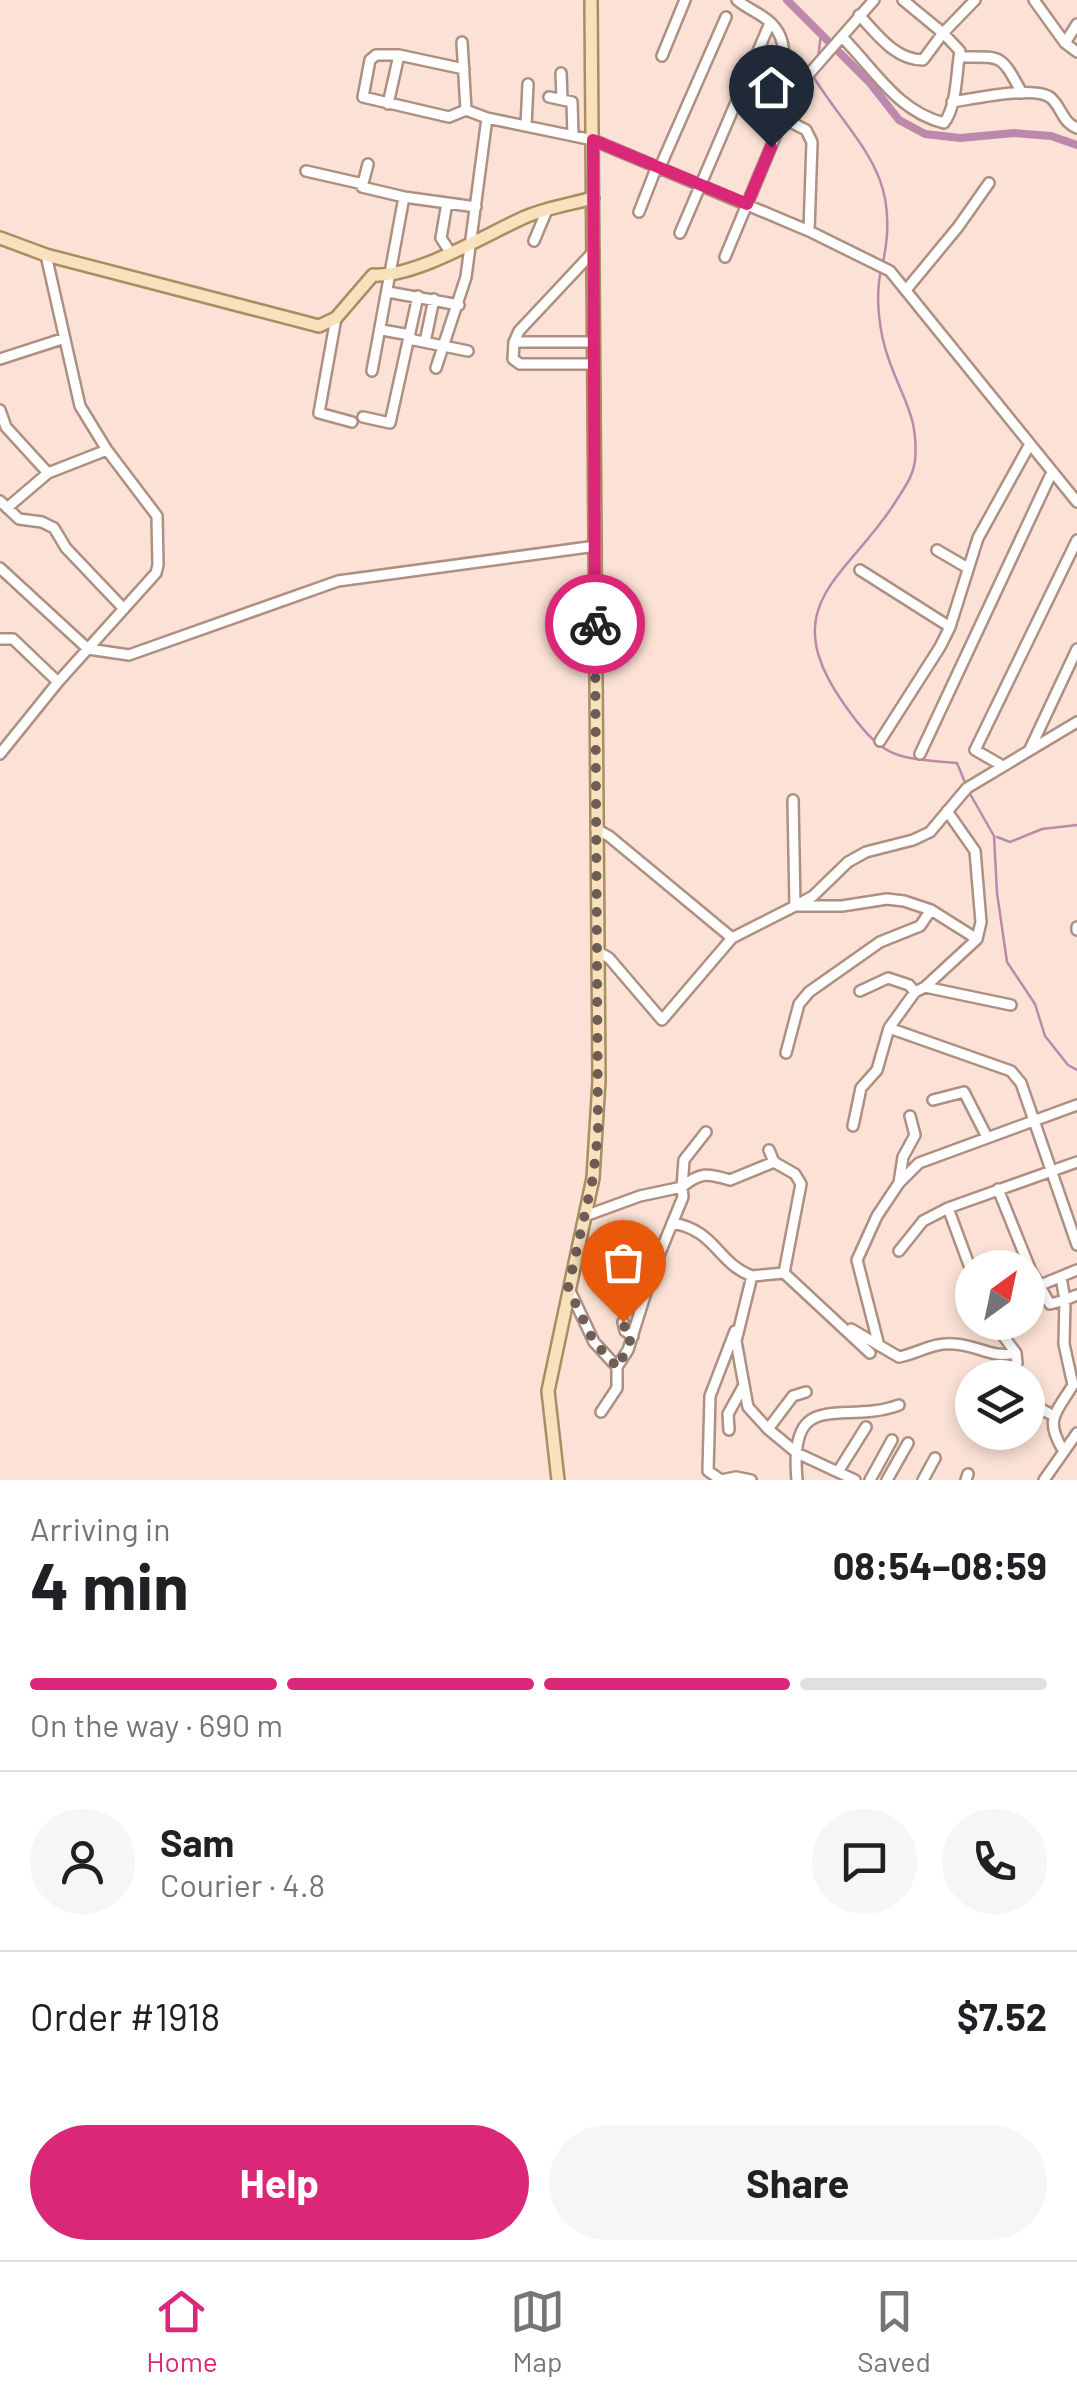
<!DOCTYPE html>
<meta charset="utf-8">
<style>
body{margin:0;font-family:Barlow,sans-serif;background:#f6f6f6;color:#202124;height:100vh;display:flex;flex-direction:column;font-size:38px;white-space:nowrap}
*{box-sizing:border-box;margin:0}
p{font-size:32px;color:#757577}
.icon{flex:none;width:55px;height:55px;fill:none;stroke:currentColor;stroke-width:2;stroke-linecap:round;stroke-linejoin:round}
.map{position:relative;height:1480px;overflow:hidden}
.details{display:flex;flex-direction:column;background:#fff;flex:1}
.details>*{flex:none}
.needle{width:65px;rotate:33deg}
.fabs{position:absolute;left:955px;top:1250px;display:grid;gap:20px}
.fabs a{display:grid;place-items:center;width:90px;height:90px;border-radius:50%;background:#fff;box-shadow:0 5px 15px #0003;font-size:50px}
.pin{position:absolute;display:grid;place-items:center;width:85px;height:85px;color:#fff;margin:-102px -42px;border-radius:50% 50% 50% 0;rotate:-45deg;box-shadow:0 0 10px #0007}
.pin .icon{rotate:45deg}
.courier{position:absolute;display:grid;place-items:center;width:100px;height:100px;margin:-50px;border:8px solid #db2777;border-radius:50%;background:#fff;color:#222;box-shadow:0 2px 12px #0007}
.head em{font-style:normal;font-weight:700}
.head div{display:flex;flex-direction:column-reverse}
.head{display:flex;align-items:center;justify-content:space-between;height:170px;padding:0 30px}
h1{font-size:65px;font-weight:700;line-height:75px}
.bar{display:grid;grid-template-columns:repeat(4,1fr);gap:15px 10px;align-content:center;height:120px;padding:0 30px}
.bar i{height:12px;border-radius:8px;background:#e0e0e0}
.bar .current{background:#db2777}
.bar p{grid-column:span 4}
.line{display:flex;align-items:center;gap:25px;padding:0 30px;border-top:2px solid #e0e0e0}
.line div{flex:1}
.round{display:grid;place-items:center;flex:none;width:105px;height:105px;border-radius:52px;background:#f6f6f6}
.cta{display:flex;gap:20px;margin-top:auto;padding:20px 30px}
.cta a{flex:1;height:115px;border-radius:60px;background:#db2777;color:#fff;font-size:40px;font-weight:700;line-height:115px;text-align:center}
.cta a+a{background:#f6f6f6;color:#202124}
.tab-bar{display:flex;justify-content:space-around;align-items:center;height:140px;border-top:2px solid #e0e0e0;background:#fff;font-size:28px;color:#757577}
.tab-bar a{display:grid;justify-items:center;gap:5px}
.tab-bar .current{color:#db2777}
.map>svg:first-child{display:block}
.lines{fill:none;stroke-linecap:round;stroke-linejoin:round}
.stream{stroke:#bc88ab;stroke-width:2.5}
.canal{stroke:#bc88ab;stroke-width:8}
.minor-casing{stroke:#ae9082;stroke-width:14}
.major-casing{stroke:#a98d63;stroke-width:16}
.minor{stroke:#fff;stroke-width:9}
.major{stroke:#f8e1bc;stroke-width:11}
.done{stroke:#6d5d55;stroke-width:10;stroke-dasharray:0 18}
.route{stroke:#db2777;stroke-width:12}
</style>
<div class="map">
<svg width="1077" height="1480" viewBox="0 0 1077 1480">
<rect width="100%" height="100%" fill="#fce2d6"/>
<g class="lines">
<path class="stream" d="M818,59L821,33
M815,72L814,78C857,145 902,174 883,262
M881,270C875,297 879,333 889,360C902,398 919,417 915,461C913,477 904,488 896,501C848,578 773,603 844,704C882,758 893,758 957,763L966,785
M969,792L994,836L997,893L1007,962L1035,1004L1045,1036L1068,1065L1077,1070
M997,837L1010,842L1042,829L1077,825"/>
<path class="canal" d="M787,0L870,83L899,120L925,134L960,138L1014,133L1051,136L1077,145"/>
<g class="minor-casing">
<path id="minor" d="M737,0C747,9 763,14 772,24C796,49 777,84 767,110L806,130L812,142L809,231
M1034,0L1065,43L1077,52
M859,15C877,34 895,60 923,60L943,33L975,0
M842,37C875,70 897,111 944,123C957,106 956,74 960,51L943,33L903,0
M462,42L466,110
M1065,43L1077,24
M662,56L685,0
M959,57C1003,57 1000,53 1022,93
M464,69L399,55H376L370,60L363,97L449,117L466,110L487,118
M561,73L562,99
M809,74L874,0
M549,97L572,102L573,136
M952,102C973,99 1035,85 1051,98C1062,108 1062,122 1077,128
M388,104L399,55
M526,126L528,84
M368,164L362,187L404,197L476,207
M660,167L726,17
M306,171L363,184
M447,203L441,238L450,252
M639,212L657,166
M680,233L770,23
M534,241L547,210
M594,251L519,331L514,342L513,359L520,364H594
M725,257L783,118
M906,290L958,227L989,183
M388,292L459,305
M336,318L319,413L352,422
M382,330L410,335
M409,339L468,351
M425,342L434,299
M514,342H594
M0,359L62,339
M436,368L466,277L487,118L593,140L809,231L890,271L1077,502
M372,371L404,197
M0,410L6,427L48,473
M363,417L390,423L418,296
M0,501L19,519L42,522L54,528L66,548L124,609
M7,508L48,473L107,450
M937,550L966,567
M0,568L88,649L129,655L338,581L596,546
M860,570L950,627
M0,639H13L58,682
M880,741L940,647L950,627L978,538L1030,444
M1030,749L1077,649
M0,754L58,682L156,573L158,565L157,516L107,450L80,406L46,255
M920,754L1052,472
M1001,765L975,750L1077,540
M793,800L795,906L813,896L848,862L866,852L913,840L930,832L967,788L1077,722
M596,829L609,836L732,938
M1077,927V930
M597,951L609,958L662,1020L732,938L795,906H842L887,899L904,901L931,910L977,939
M925,987L1011,1005
M860,991L888,978L909,985L915,992L889,1028L1011,1071L1021,1083L1077,1245
M915,992L925,987L977,939L981,922L975,851L947,811
M786,1053L799,1004L809,992L880,942L920,926L931,910
M933,1100L964,1092L987,1137
M853,1126L861,1088L877,1070L889,1028
M769,1150L774,1162L795,1174L801,1184L784,1273L870,1353
M899,1183L919,1163L1077,1105
M998,1189L1031,1271L1050,1304L1065,1300L1061,1277
M948,1208L972,1273
M585,1216L640,1196L682,1187L684,1160L706,1132
M672,1223C716,1230 717,1263 752,1276
M899,1251L923,1221L948,1208L1077,1162
M784,1273L752,1276L736,1341L748,1407L768,1429L797,1453L855,1480
M1038,1286L1077,1270
M570,1291L594,1342L617,1367V1388L601,1412
M623,1322L625,1331L633,1336
M993,1322L1016,1353L1017,1363L998,1378
M851,1329L899,1357C919,1353 933,1342 954,1344C978,1345 992,1359 1016,1353
M735,1331L710,1396L708,1471L721,1480L736,1477L751,1480
M878,1342L857,1260L877,1216L899,1183L903,1157L915,1135L910,1116
M617,1367L628,1350L653,1270L683,1197L682,1187C700,1172 708,1173 730,1180L774,1162
M1028,1402L1054,1416
M768,1429L793,1396L806,1392
M729,1430L728,1414L743,1387
M1063,1450C1044,1419 1056,1413 1073,1385L1064,1344L1065,1300L1077,1295
M839,1470L866,1427
M797,1480C788,1385 843,1426 899,1405
M870,1480L892,1440
M887,1480L908,1443
M923,1480L935,1458
M966,1480L968,1474
M1044,1480L1077,1433"/>
</g>
<g class="major-casing">
<path id="major" d="M0,238L46,255L319,326L336,318L373,275C415,278 485,235 525,217C546,208 571,204 593,198
M558,1480L548,1391L593,1178L599,1081L591,0"/>
</g>
<use href="#minor" class="minor"/>
<use href="#major" class="major"/>
</g>
<g class="lines">
<path class="done" d="M595,624L598,1133L593,1178L568,1288L594,1342L618,1368L632,1336L626,1332L623,1322"/>
<path class="route" d="M595,624L593,140L747,204L771,147"/>
</g>
</svg>
<div class="fabs">
<a><svg class="needle" viewBox="-14 -14 28 28"><path d="M0-13l5 13h-10z" fill="#e53935"/><path d="M0 13l5-13h-10z" fill="#757577"/></svg></a>
<a><svg class="icon" aria-label="layers" viewBox="0 0 24 24"><path d="M12 4l9 5-9 5-9-5zM3 14l9 5 9-5"/></svg></a>
</div>
<div class="pin" style="left:623px;top:1322px;background:#ea580c"><svg class="icon" aria-label="bag" viewBox="0 0 24 24"><path d="M5 8h14l-1 12H6zM9 8a3 3 0 0 1 6 0"/></svg></div>
<div class="pin" style="left:771px;top:147px;background:#1f2937"><svg class="icon" aria-label="home" viewBox="0 0 24 24"><path d="M3 11l9-7 9 7M6 9v11h12V9"/></svg></div>
<div class="courier" style="left:595px;top:624px"><svg class="icon" aria-label="bike" viewBox="0 0 24 24"><circle cx="6" cy="16" r="4"/><circle cx="18" cy="16" r="4"/><path d="M6 16l4-8h5l3 8M10 8l3 8H6M13 5h3"/></svg></div>
</div>
<section class="details">
<div class="head"><div><h1>4 min</h1><p>Arriving in</p></div><em>08:54–08:59</em></div>
<div class="bar"><i class="current"></i><i class="current"></i><i class="current"></i><i></i><p>On the way · 690 m</p></div>
<div class="line" style="height:180px"><a class="round"><svg class="icon" aria-label="person" viewBox="0 0 24 24"><circle cx="12" cy="8" r="4"/><path d="M4 21q1-7 8-7t8 7"/></svg></a><div><b>Sam</b><p>Courier · 4.8</p></div><a class="round"><svg class="icon" aria-label="chat" viewBox="0 0 24 24"><path d="M4 5h16v11H9l-5 4z"/></svg></a><a class="round"><svg class="icon" aria-label="phone" viewBox="0 0 24 24"><path d="M5 4h4l2 5-3 2q2 4 5 5l2-3 5 2v4C11 20 4 13 5 4z"/></svg></a></div>
<div class="line" style="height:130px"><div>Order #1918</div><b>$7.52</b></div>
<div class="cta"><a>Help</a><a>Share</a></div>
</section>
<nav class="tab-bar">
<a class="current"><svg class="icon" aria-label="home" viewBox="0 0 24 24"><path d="M3 11l9-7 9 7M6 9v11h12V9"/></svg>Home</a>
<a><svg class="icon" aria-label="map" viewBox="0 0 24 24"><path d="M3 6l6-2 6 2 6-2v14l-6 2-6-2-6 2zM9 4v14M15 6v14"/></svg>Map</a>
<a><svg class="icon" aria-label="saved" viewBox="0 0 24 24"><path d="M7 4h10v16l-5-4-5 4z"/></svg>Saved</a>
</nav>
